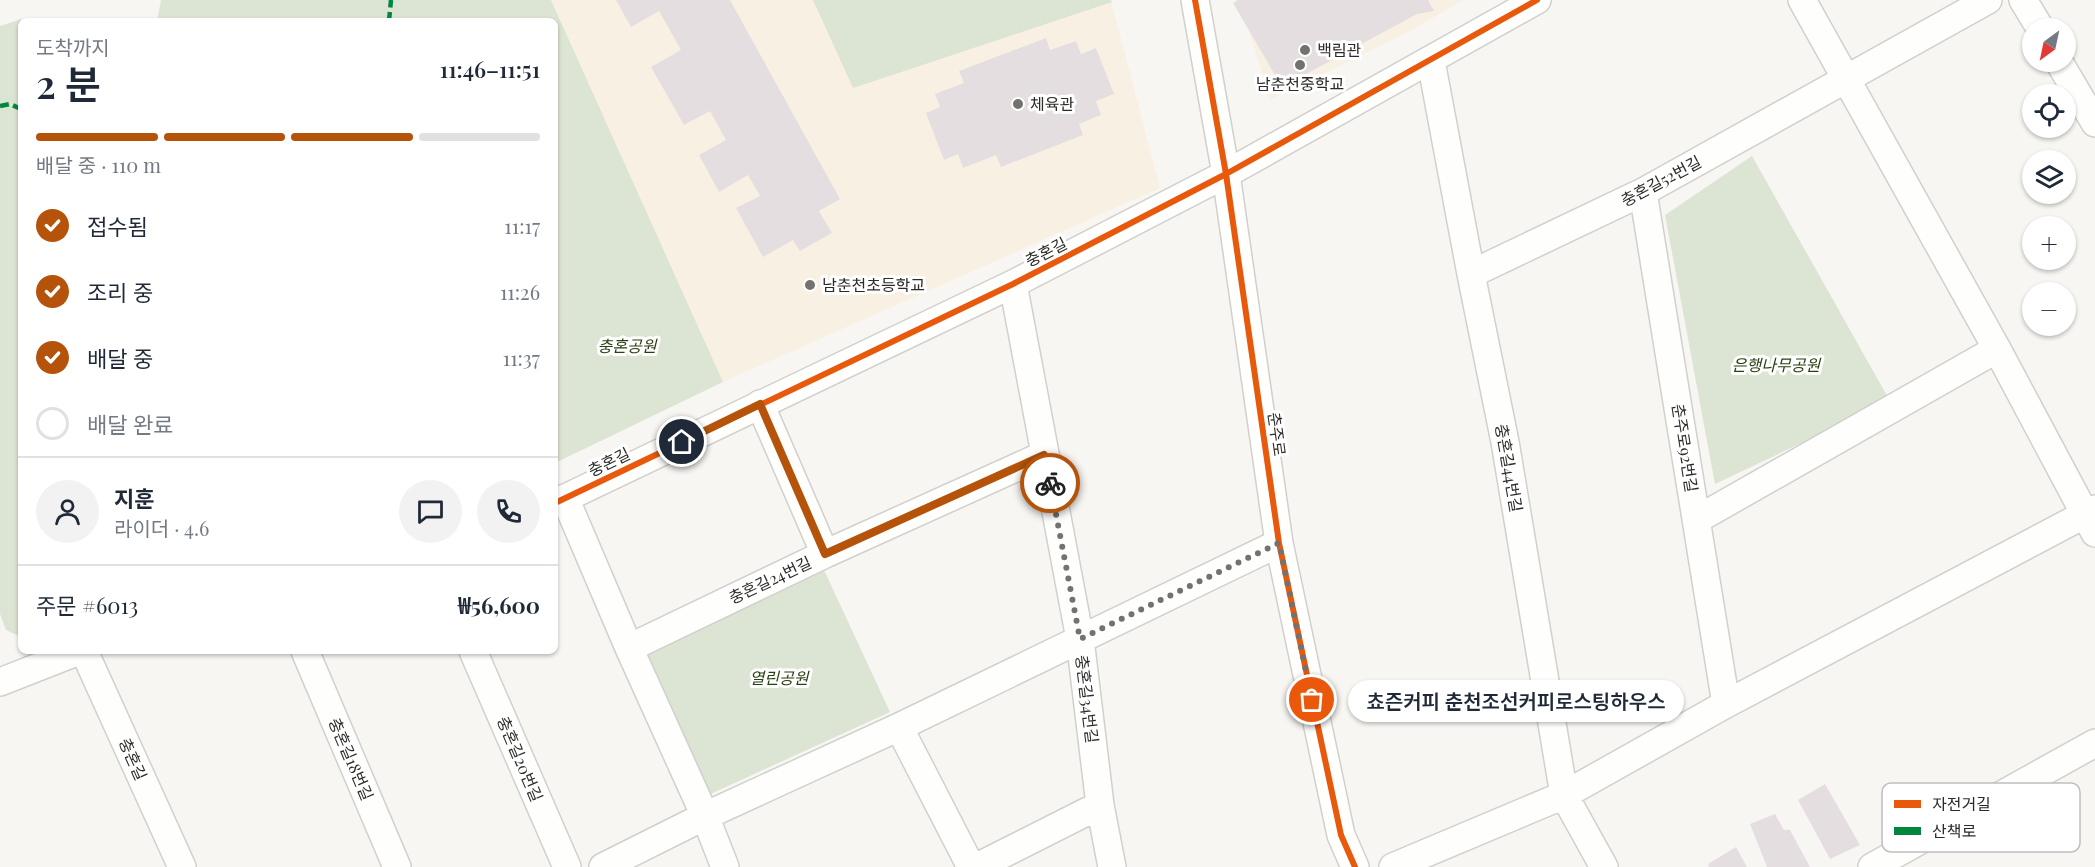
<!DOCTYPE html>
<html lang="ko">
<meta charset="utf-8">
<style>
body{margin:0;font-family:"Playfair Display","Noto Sans KR",serif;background:#f2f2f3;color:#1f2937;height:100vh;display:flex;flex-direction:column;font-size:22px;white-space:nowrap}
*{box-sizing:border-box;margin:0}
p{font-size:20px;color:#747a83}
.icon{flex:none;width:33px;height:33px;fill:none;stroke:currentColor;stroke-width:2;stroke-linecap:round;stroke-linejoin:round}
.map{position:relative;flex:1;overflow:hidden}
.details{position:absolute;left:18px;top:18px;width:540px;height:636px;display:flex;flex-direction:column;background:#fff;border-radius:9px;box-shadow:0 2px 4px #0004}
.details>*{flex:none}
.needle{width:39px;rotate:213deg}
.fabs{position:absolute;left:2022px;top:18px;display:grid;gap:12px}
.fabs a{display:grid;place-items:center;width:54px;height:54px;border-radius:50%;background:#fff;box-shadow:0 2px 4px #0004;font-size:30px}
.pin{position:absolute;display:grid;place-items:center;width:51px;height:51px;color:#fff;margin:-26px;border:3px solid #fff;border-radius:50%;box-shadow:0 2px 6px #0007}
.courier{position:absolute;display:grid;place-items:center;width:60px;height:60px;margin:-30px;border:4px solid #b45309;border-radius:50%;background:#fff;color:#222;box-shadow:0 2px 8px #0007}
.bubble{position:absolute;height:42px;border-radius:21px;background:#fff;box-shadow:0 2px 4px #0004;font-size:20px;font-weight:600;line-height:42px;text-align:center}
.summary em{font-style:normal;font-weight:600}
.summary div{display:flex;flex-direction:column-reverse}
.summary{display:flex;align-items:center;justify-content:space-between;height:102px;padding:0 18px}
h1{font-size:39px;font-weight:600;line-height:45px}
.bar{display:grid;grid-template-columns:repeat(4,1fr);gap:9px 6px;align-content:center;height:72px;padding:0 18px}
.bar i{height:8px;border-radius:4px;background:#e0e1e3}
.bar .current{background:#b45309}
.bar p{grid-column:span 4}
.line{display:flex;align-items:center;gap:15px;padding:0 18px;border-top:2px solid #e0e1e3}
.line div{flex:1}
.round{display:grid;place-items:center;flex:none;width:63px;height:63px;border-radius:32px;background:#f2f2f3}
ol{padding:0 18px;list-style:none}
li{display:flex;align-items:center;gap:18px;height:66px}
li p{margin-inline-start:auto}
li .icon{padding:6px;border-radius:50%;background:#b45309;color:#fff;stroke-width:4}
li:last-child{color:#747a83}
li i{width:33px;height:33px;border:3px solid #e0e1e3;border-radius:50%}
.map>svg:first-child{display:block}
.education{fill:#f9f0e4}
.green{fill:#dce4d3}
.building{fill:#e5dee0}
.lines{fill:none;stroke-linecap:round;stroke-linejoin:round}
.minor-casing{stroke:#d1d0cc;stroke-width:30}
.minor{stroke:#fefefd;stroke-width:27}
.quiet{stroke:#00873e;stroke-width:4.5;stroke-dasharray:9 4.5;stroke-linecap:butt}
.cycleway-casing{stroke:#fff;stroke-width:10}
.cycleway{stroke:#e8590c;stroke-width:6}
.done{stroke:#73726f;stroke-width:6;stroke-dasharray:0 10.8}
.route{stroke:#b45309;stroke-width:8}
.poi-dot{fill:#73726f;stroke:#fff;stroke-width:2}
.labels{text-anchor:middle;stroke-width:6;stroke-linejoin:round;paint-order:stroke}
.poi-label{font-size:16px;fill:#2c2b28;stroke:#fff;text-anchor:start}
.street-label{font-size:16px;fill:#2c2b28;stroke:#fff}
.park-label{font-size:16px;font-style:italic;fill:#2a4012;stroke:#fff}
.key{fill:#fff;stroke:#c0bfbe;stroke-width:1.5}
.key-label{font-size:16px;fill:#2c2b28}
</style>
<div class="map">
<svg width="2095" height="867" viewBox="0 0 2095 867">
<rect width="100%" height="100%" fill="#f8f6f3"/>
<path class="education" d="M551,0H1111L1160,188L723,382Z
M1240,0H1463L1412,30L1270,100Z"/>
<path class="green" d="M161,0H551L723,382L555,463V21H157Z
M813,0H1111L1112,2L853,88Z
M21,19L22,21L21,637L6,630L0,614V26Z
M1752,156L1890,401L1715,484L1665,215Z
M824,570L890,712L704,797L641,658Z"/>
<path class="building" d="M616,0H730L840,199L819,211L832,233L800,251L793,240L763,257L736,208L760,196L748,175L719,192L699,155L726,140L710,111L684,125L651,67L681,50L659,11L631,27Z
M1238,0H1428L1434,11L1417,14L1282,87L1233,3Z
M1046,38L1050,50L1076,41L1081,54L1096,48L1114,94L1096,101L1101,115L1079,124L1083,135L1001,167L996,155L963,168L958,154L944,160L926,113L940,107L935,94L964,83L959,71Z
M1825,784L1860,845L1830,859L1798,800Z
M1775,814L1784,830H1790L1810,867H1767L1750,824Z
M1736,847L1747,867H1709L1708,864Z"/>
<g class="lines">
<g class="minor-casing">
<path id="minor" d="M1195,0L1226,174L1279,543L1341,835L1355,867
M1802,0L1997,349L2095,533
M2023,0L2040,28
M1431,61L1471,274L1505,442L1564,795L1604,867
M2059,62L2095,123
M1643,192L1726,704
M1471,274L1643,192L1988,0
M1013,284L1080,639L1100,805L1112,867
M760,404L825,554
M565,498L629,648L705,816L725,867
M555,503L1013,284L1226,174L1537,0
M1696,520L1997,349
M629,648L825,554L1044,455
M84,651L182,867
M305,651L397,867
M473,651L567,867
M0,682L79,651
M899,727L971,867
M603,867L705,816L899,727L1279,543
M977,867L1100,805
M1393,867L1564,795L1726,704L2095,509
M1872,867L2095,743"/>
</g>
<use href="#minor" class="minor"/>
<path class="quiet" d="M389,21L391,0
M0,106L10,104L21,109"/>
<g class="cycleway-casing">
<path id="cycleway" d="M1195,0L1226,174L1279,543L1341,835L1355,867
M555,503L1013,284L1226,174L1537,0"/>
</g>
<use href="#cycleway" class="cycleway"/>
</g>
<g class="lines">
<path class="done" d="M1050,483L1080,639L1279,543L1312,700"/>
<path class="route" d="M682,442L760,404L825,554L1044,455L1050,483"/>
</g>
<g class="poi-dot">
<circle cx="1305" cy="50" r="6"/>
<circle cx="1300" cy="65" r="6"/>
<circle cx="1018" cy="104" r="6"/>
<circle cx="810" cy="285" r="6"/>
</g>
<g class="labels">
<g class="poi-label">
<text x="1317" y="56">백림관</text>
<text x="1300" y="90" text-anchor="middle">남춘천중학교</text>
<text x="1030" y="110">체육관</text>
<text x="822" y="291">남춘천초등학교</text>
</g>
<g class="street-label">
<text transform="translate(1661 181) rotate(-28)" y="6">충혼길52번길</text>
<text transform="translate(1046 252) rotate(-27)" y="6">충혼길</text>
<text transform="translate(1277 434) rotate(82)" y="6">춘주로</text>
<text transform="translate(1685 448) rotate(81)" y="6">춘주로92번길</text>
<text transform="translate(609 462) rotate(-26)" y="6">충혼길</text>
<text transform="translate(1509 468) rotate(80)" y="6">충혼길44번길</text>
<text transform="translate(770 580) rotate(-25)" y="6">충혼길24번길</text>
<text transform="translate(1087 699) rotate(83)" y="6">충혼길34번길</text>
<text transform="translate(133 759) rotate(66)" y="6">충혼길</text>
<text transform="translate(351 759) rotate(67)" y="6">충혼길18번길</text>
<text transform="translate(520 759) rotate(67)" y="6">충혼길20번길</text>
</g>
<g class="park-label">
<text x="627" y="352">충혼공원</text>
<text x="1776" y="371">은행나무공원</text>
<text x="779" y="684">열린공원</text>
</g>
</g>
<rect x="1882" y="783" width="198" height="69" rx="9" class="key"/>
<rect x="1894" y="800" width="27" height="8" fill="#e8590c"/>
<rect x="1894" y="827" width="27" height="8" fill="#00873e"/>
<g class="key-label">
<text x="1932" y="810">자전거길</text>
<text x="1932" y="837">산책로</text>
</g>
</svg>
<div class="fabs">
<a><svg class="needle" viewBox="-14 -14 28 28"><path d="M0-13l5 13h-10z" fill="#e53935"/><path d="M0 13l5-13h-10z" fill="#747a83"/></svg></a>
<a><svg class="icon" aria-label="locate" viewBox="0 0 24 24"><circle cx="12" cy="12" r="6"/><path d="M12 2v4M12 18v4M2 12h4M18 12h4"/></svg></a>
<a><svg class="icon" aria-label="layers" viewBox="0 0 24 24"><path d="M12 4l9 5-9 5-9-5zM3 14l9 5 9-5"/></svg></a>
<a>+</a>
<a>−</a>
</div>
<div class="pin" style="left:1312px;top:700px;background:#ea580c"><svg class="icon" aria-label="bag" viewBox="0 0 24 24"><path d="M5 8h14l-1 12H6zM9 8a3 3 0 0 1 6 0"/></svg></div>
<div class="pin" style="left:682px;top:442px;background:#1f2937"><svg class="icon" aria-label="home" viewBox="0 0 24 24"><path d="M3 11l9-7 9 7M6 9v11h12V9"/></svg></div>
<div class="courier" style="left:1050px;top:483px"><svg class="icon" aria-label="bike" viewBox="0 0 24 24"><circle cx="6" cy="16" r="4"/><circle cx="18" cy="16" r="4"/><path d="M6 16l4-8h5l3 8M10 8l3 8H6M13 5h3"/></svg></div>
<div class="bubble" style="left:1348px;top:680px;width:336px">쵸즌커피 춘천조선커피로스팅하우스</div>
<section class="details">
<div class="summary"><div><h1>2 분</h1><p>도착까지</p></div><em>11:46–11:51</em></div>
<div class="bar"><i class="current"></i><i class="current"></i><i class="current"></i><i></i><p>배달 중 · 110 m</p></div>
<ol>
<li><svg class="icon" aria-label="check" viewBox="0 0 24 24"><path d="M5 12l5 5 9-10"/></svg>접수됨<p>11:17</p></li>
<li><svg class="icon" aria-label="check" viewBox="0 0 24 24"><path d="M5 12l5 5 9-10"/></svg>조리 중<p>11:26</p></li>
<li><svg class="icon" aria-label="check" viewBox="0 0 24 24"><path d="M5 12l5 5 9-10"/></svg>배달 중<p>11:37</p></li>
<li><i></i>배달 완료</li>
</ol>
<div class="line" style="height:108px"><a class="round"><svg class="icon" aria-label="person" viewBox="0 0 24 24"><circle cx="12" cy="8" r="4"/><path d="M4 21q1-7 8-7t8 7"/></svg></a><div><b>지훈</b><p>라이더 · 4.6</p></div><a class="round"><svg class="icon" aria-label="chat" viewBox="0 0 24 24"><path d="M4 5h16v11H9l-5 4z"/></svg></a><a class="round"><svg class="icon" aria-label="phone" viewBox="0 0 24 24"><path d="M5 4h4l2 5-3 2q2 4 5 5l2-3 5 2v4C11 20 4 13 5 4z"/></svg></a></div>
<div class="line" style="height:78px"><div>주문 #6013</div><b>₩56,600</b></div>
</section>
</div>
